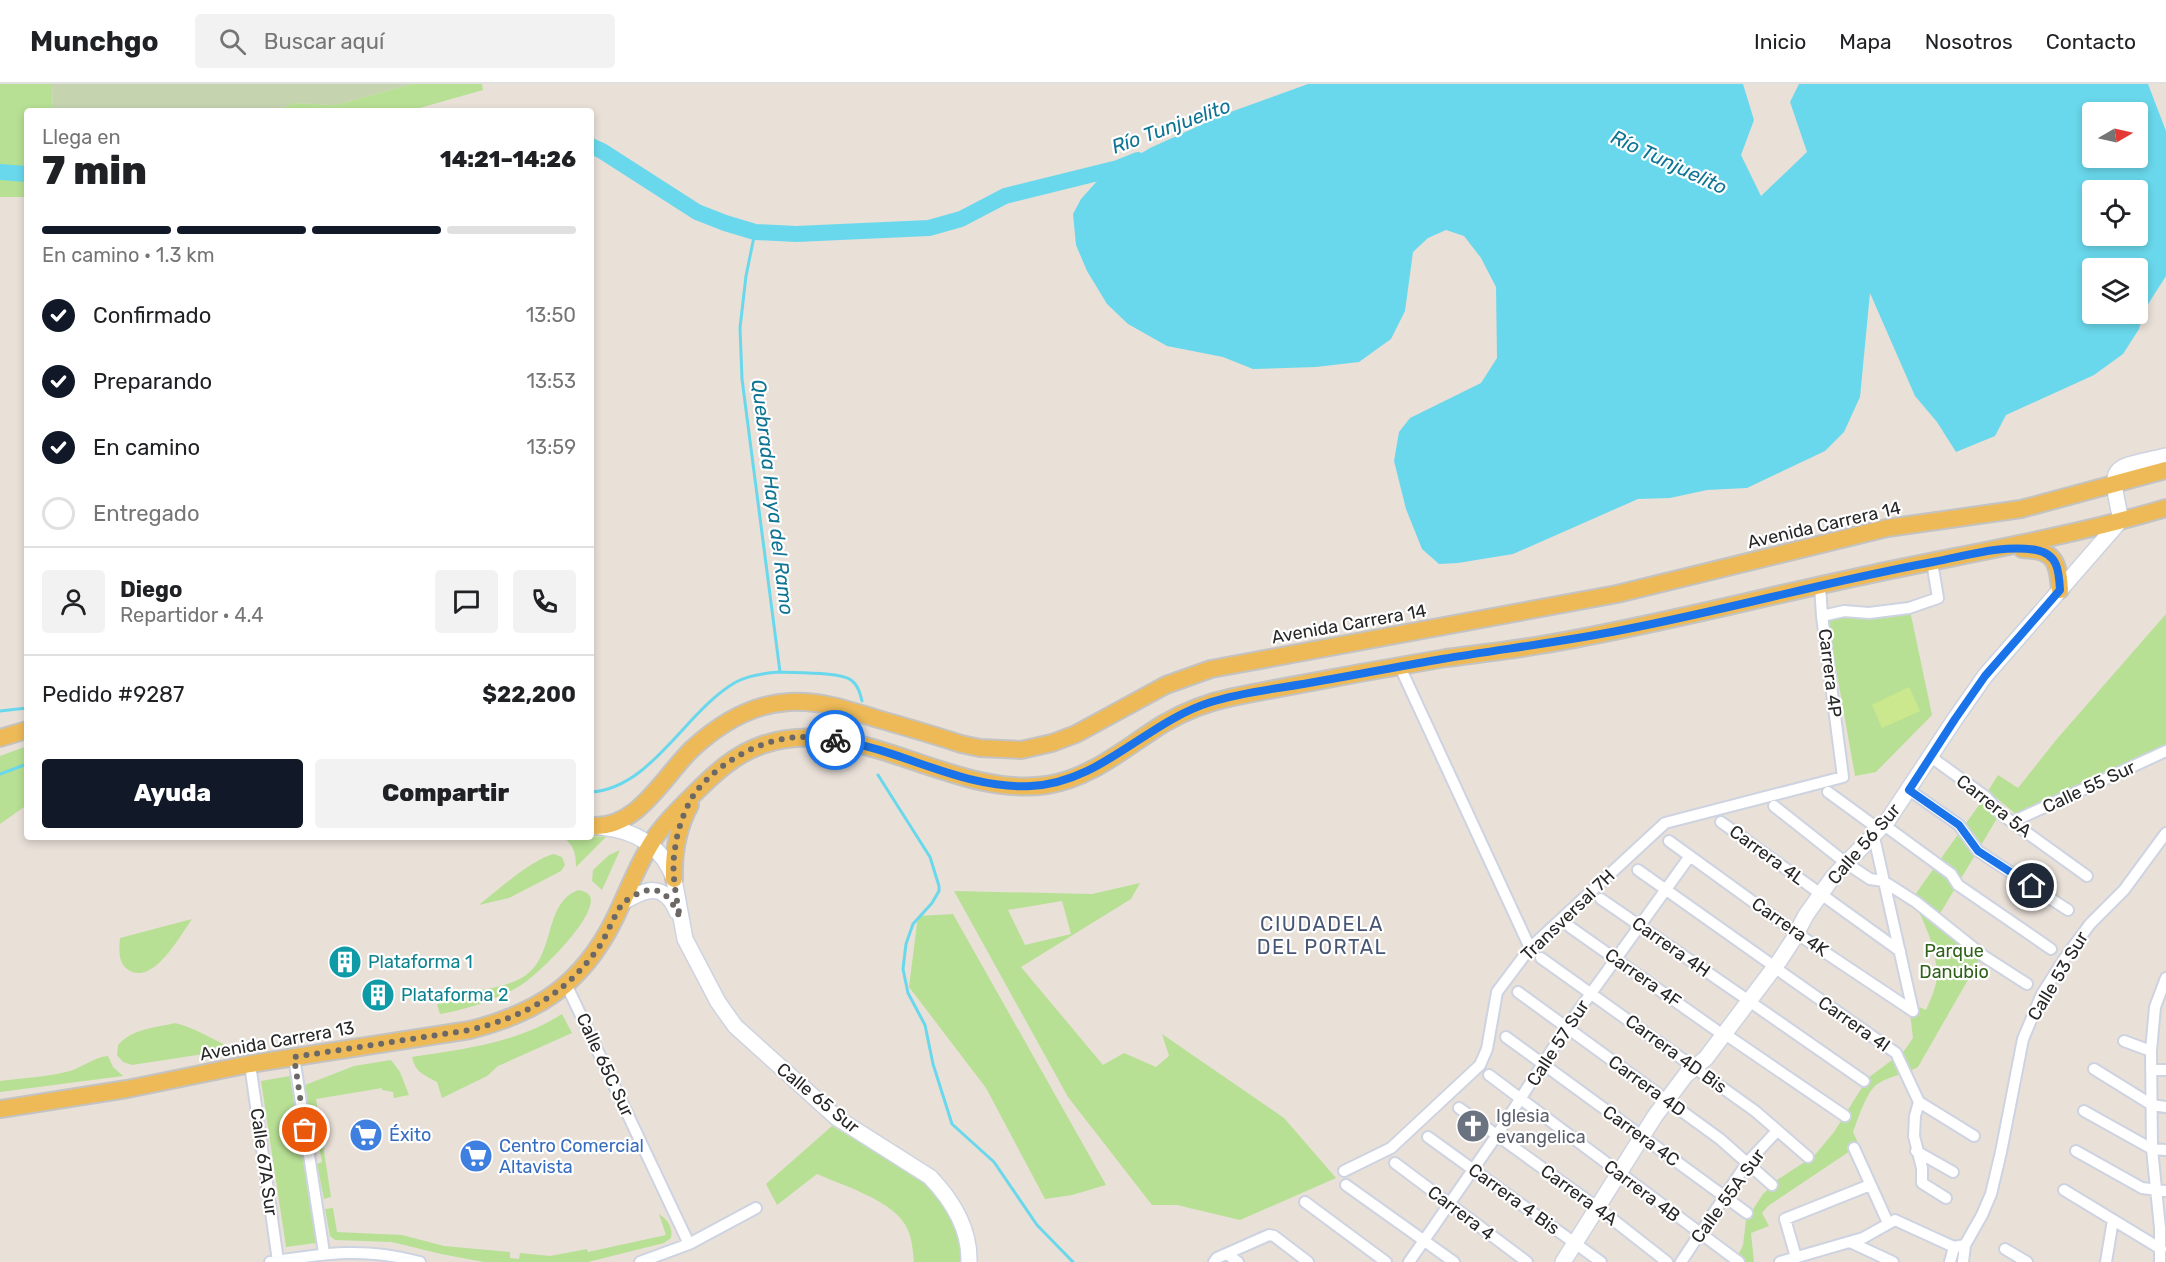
<!DOCTYPE html>
<html lang="es">
<meta charset="utf-8">
<style>
body{margin:0;font-family:Rubik,sans-serif;background:#f2f2f2;color:#202124;height:100vh;display:flex;flex-direction:column;font-size:22px;white-space:nowrap}
*{box-sizing:border-box;margin:0}
p{font-size:20px;color:#757577}
.icon{flex:none;width:33px;height:33px;fill:none;stroke:currentColor;stroke-width:2;stroke-linecap:round;stroke-linejoin:round}
.map{position:relative;flex:1;overflow:hidden}
.details{position:absolute;left:24px;top:24px;width:570px;height:732px;display:flex;flex-direction:column;background:#fff;border-radius:6px;box-shadow:0 3px 9px #0003}
.details>*{flex:none}
.needle{width:39px;rotate:81deg}
.fabs{position:absolute;left:2082px;top:18px;display:grid;gap:12px}
.fabs a{display:grid;place-items:center;width:66px;height:66px;border-radius:6px;background:#fff;box-shadow:0 3px 9px #0003;font-size:30px}
.pin{position:absolute;display:grid;place-items:center;width:51px;height:51px;color:#fff;margin:-26px;border:3px solid #fff;border-radius:50%;box-shadow:0 2px 6px #0007}
.courier{position:absolute;display:grid;place-items:center;width:60px;height:60px;margin:-30px;border:4px solid #1a73e8;border-radius:50%;background:#fff;color:#222;box-shadow:0 2px 8px #0007}
.head em{font-style:normal;font-weight:800}
.head div{display:flex;flex-direction:column-reverse}
.head{display:flex;align-items:center;justify-content:space-between;height:102px;padding:0 18px}
h1{font-size:39px;font-weight:800;line-height:45px}
.bar{display:grid;grid-template-columns:repeat(4,1fr);gap:9px 6px;align-content:center;height:72px;padding:0 18px}
.bar i{height:8px;border-radius:4px;background:#e0e0e0}
.bar .active{background:#111827}
.bar p{grid-column:span 4}
.line{display:flex;align-items:center;gap:15px;padding:0 18px;border-top:2px solid #e0e0e0}
.line div{flex:1}
.round{display:grid;place-items:center;flex:none;width:63px;height:63px;border-radius:6px;background:#f2f2f2}
ol{padding:0 18px;list-style:none}
li{display:flex;align-items:center;gap:18px;height:66px}
li p{margin-inline-start:auto}
li .icon{padding:6px;border-radius:50%;background:#111827;color:#fff;stroke-width:4}
li:last-child{color:#757577}
li i{width:33px;height:33px;border:3px solid #e0e0e0;border-radius:50%}
.primary-button{display:flex;gap:12px;margin-top:auto;padding:12px 18px}
.primary-button a{flex:1;height:69px;border-radius:6px;background:#111827;color:#fff;font-size:24px;font-weight:800;line-height:69px;text-align:center}
.primary-button a+a{background:#f2f2f2;color:#202124}
header{display:flex;align-items:center;gap:36px;box-sizing:border-box;height:84px;padding:0 30px;background:#fff;border-bottom:2px solid #e0e0e0}
header strong{font-size:28px}
nav{display:flex;gap:33px;margin-inline-start:auto;font-size:21px}
.search{width:420px;height:54px;background:#f2f2f2;display:flex;align-items:center;gap:15px;box-sizing:border-box;padding:0 21px;border-radius:6px;color:#757577;font-size:22px}
.map>svg:first-child{display:block}
.green{fill:#b7e094;fill-rule:evenodd}
.cemetery{fill:#c5d3af}
.pitch{fill:#cce88f}
.water{fill:#6ad8ec;fill-rule:evenodd}
.lines{fill:none;stroke-linecap:round;stroke-linejoin:round}
.stream{stroke:#6ad8ec;stroke-width:3}
.river{stroke:#6ad8ec;stroke-width:16}
.street-casing{stroke:#cdd3e0;stroke-width:14}
.secondary-casing{stroke:#cdd3e0;stroke-width:18}
.primary-casing{stroke:#c3c3c3;stroke-width:20}
.street{stroke:#fff;stroke-width:10}
.secondary{stroke:#fff;stroke-width:15}
.primary{stroke:#eeba58;stroke-width:16}
.done{stroke:#6b6865;stroke-width:6;stroke-dasharray:0 10.8}
.route{stroke:#1a73e8;stroke-width:8}
.labels{text-anchor:middle;stroke-width:4.5;stroke-linejoin:round;paint-order:stroke}
.street-label{font-size:18px;fill:#272727;stroke:#fff}
.park-label{font-size:18px;fill:#306119;stroke:#fff}
.culture-label{font-size:18px;fill:#0d838f;stroke:#fff;text-anchor:start}
.worship-label{font-size:18px;fill:#5b616d;stroke:#fff;text-anchor:start}
.shop-label{font-size:18px;fill:#366cbe;stroke:#fff;text-anchor:start}
.water-label{font-size:20px;font-style:italic;fill:#0e7493;stroke:#fff}
.neighbourhood-label{font-size:20px;letter-spacing:1.5px;fill:#485676;stroke:#fff}
</style>
<header>
<strong>Munchgo</strong>
<div class="search"><svg class="icon" aria-label="search" viewBox="0 0 24 24"><circle cx="10" cy="10" r="6"/><path d="M15 15l6 6"/></svg>Buscar aquí</div>
<nav><a>Inicio</a><a>Mapa</a><a>Nosotros</a><a>Contacto</a></nav>
</header>
<div class="map">
<svg width="2166" height="1178" viewBox="0 0 2166 1178">
<rect width="100%" height="100%" fill="#e9e0d8"/>
<path class="green" d="M0,0H52L53,27H27V113H0Z
M412,0H482L483,6L409,27H273L294,19L335,21Z
M1908,517L1932,631L1876,688L1855,692L1826,528L1869,525Z
M2166,530V662L2017,731L1988,707L1998,691L2018,704L2056,656Z
M27,662V721L0,740V672Z
M1984,714L1999,731L1935,838L1981,873L1918,983C1905,990 1891,992 1879,999C1867,1005 1858,1035 1853,1048L1859,1061L1768,1122L1762,1129L1769,1142L1751,1149L1754,1178H1743L1737,1174L1743,1161L1746,1136L1763,1110L1777,1096L1814,1072L1834,1048L1868,994L1904,967L1913,954L1910,929L1919,923L1926,926C1930,917 1934,908 1936,899C1940,872 1925,838 1912,815Z
M591,752L606,753L576,783C576,770 574,761 563,753Z
M620,766L602,806L592,797L593,786L609,771Z
M554,770L562,773L565,781L561,787L509,814L479,821C498,806 532,775 554,770Z
M1140,799L1131,815L1021,883L1103,981L1124,969L1156,983L1169,972L1162,950L1284,1034L1336,1094L1240,1136L1177,1121H1152L1068,1013L954,807L1092,810ZM1062,817L1071,850L1025,861L1008,826Z
M578,806C583,807 587,808 590,812C599,832 535,894 518,903C493,917 468,925 440,930L437,920L458,916L464,909C483,905 510,903 526,891C556,870 543,820 578,806Z
M953,830L1106,1101L1072,1111L1045,1115L986,1004L909,903L918,832Z
M192,835C180,852 152,904 127,885C118,878 119,865 120,854Z
M562,930L572,949L498,982L487,992L442,1014L437,998C424,991 415,988 412,973C464,965 517,959 562,930Z
M175,939C197,944 215,958 236,965L132,981L123,978L117,971L118,961C132,945 154,944 175,939Z
M108,972L113,983L123,992L0,1008V997C23,994 47,993 70,987C83,983 94,973 108,972Z
M391,976L400,988L409,1011L394,1014L393,1008L382,1006V1004L316,1015L331,1113L324,1115L317,1080L322,1078L319,1062H314L305,1001L354,982Z
M290,992L316,1159L286,1163L261,997Z
M832,1042L923,1096L938,1112L957,1147L962,1166V1178H914C913,1167 912,1156 908,1146C896,1117 844,1102 817,1090L777,1121L766,1100Z
M333,1124L337,1148L402,1151L444,1162L510,1168V1174L519,1175L520,1169L550,1172L587,1165L588,1168L666,1151L659,1130C668,1136 673,1143 671,1154L664,1159L588,1178H484L441,1170L392,1158L335,1156L330,1152L325,1125Z"/>
<path class="cemetery" d="M52,0H412L335,21L294,19L273,27H53Z"/>
<path class="pitch" d="M1909,603L1920,627L1882,644L1872,621Z"/>
<path class="water" d="M1308,0H1743L1754,36L1741,71L1761,112L1807,68L1790,18L1799,0H2148L2166,47V192L2145,225L2139,245L2123,270L2094,291L2006,331L1995,352L1956,368L1937,338L1915,312L1870,209L1860,313L1844,348L1825,367L1747,404L1707,406L1670,414L1638,415L1513,470L1458,479L1439,480L1422,465L1406,425L1394,377L1399,348L1410,334L1481,299L1497,274L1496,203L1481,174L1464,152L1446,146L1428,154L1413,168L1405,227L1391,255L1359,278L1316,283L1253,285L1223,273L1167,262L1128,240L1107,220L1087,187L1076,161L1073,130L1081,115L1098,96L1150,64L1225,30ZM2092,28H2138V74H2092ZM2092,106H2138V152H2092ZM2092,184H2138V230H2092Z"/>
<g class="lines">
<path class="stream" d="M755,148L746,192L740,244L742,295L780,588C795,589 840,588 851,596C858,601 860,609 862,617
M0,627L27,624
M0,690L27,680
M878,691L930,773L939,802V807L932,819L913,840L906,860L903,885L908,909L925,941L933,980L952,1040L994,1078L1037,1141L1073,1178
M591,708C652,704 685,627 736,598C749,591 765,589 780,588"/>
<path class="river" d="M591,62L602,67L697,128L725,139L755,148L796,150L929,144L961,135L1005,112L1118,84L1138,76
M0,88L27,90"/>
<g class="street-casing">
<path id="street" d="M1820,502L1822,532
M1400,583L1530,864
M1931,673L1986,713L2001,730L2087,792
M1909,706L1959,741L1978,767L2068,826
M1828,708L1880,746
M1774,722L1846,779L1870,795L1883,797L1916,818L1985,873L2027,900
M1721,738L1900,867
M2012,738L2166,667
M1884,741L1951,790L1958,801L2051,865
M1874,753L1913,927
M1669,757L1796,849L1913,927
M1638,786L1768,878
M1601,815L1742,912
M1570,843L1716,946
M1541,874L1755,1027L1808,1073
M1774,883L1896,969L1919,1018L1974,1052
M566,900L689,1160
M1518,908L1720,1055L1772,1101
M1749,917L1864,997
M1725,950L1845,1032
M1506,953L1747,1129
M2124,957L2151,967
M294,973L324,1169
M250,980L278,1177
M2094,985L2152,1021L2166,1023
M2151,986H2166
M1489,991L1739,1178
M1919,1018L1915,1032L1914,1052L1922,1084V1099L1946,1114
M1459,1024L1598,1124L1667,1178
M2084,1027L2152,1065L2166,1066
M1428,1053L1601,1178
M1854,1064L1888,1139
M1916,1067L1953,1088
M2076,1067L2142,1104L2166,1107
M1395,1079L1527,1178
M1344,1087L1391,1064L1480,981L1487,965L1497,908L1530,864L1665,739L1843,693L1822,532L1844,527L1869,529L1909,524L1938,514L1932,478
M1346,1101L1454,1178
M2064,1106L2161,1165
M1305,1118L1386,1178
M1850,1158L1893,1178
M2005,1165L2027,1178
M1227,1170L1238,1178
M1796,1173L1785,1135L1870,1101
M270,1178C326,1169 364,1163 420,1178
M640,1178L689,1160L756,1124
M1214,1178L1217,1174L1269,1151L1274,1152L1308,1178
M1409,1178L1497,1051L1566,944L1690,772
M1681,1178L1747,1079L1777,1047
M1780,1178L1863,1154L1895,1136L1954,1163L1965,1161
M1950,1178L1954,1163
M1963,1178L1965,1161L1982,1131L1991,1110L2001,1068L2023,955L2042,910L2065,874L2090,840L2124,806L2166,749
M2106,1178L2113,1136
M2160,1178V1144L2152,1065L2151,967L2155,923L2166,894"/>
</g>
<g class="secondary-casing">
<path id="secondary" d="M600,743C634,746 662,761 674,795L685,855L718,918L735,942L837,1034L930,1093C952,1116 970,1145 969,1178
M622,819C645,805 664,797 677,828
M1686,991L1706,974L1780,876L1793,856L1806,831L1833,793L1888,736L1955,635L1985,592L2121,436C2108,378 2111,385 2166,372
M1563,1178L1655,1032L1691,984"/>
</g>
<g class="primary-casing">
<path id="primary" d="M2022,465C2054,466 2058,476 2060,506
M0,654L27,646
M591,742C638,745 663,693 692,665C719,640 752,620 789,618C820,616 849,626 878,635C906,643 934,651 961,660L980,664L1021,666L1052,659L1076,650L1166,601L1211,585L1617,510L1887,444L2021,425L2166,386
M674,795C673,768 677,745 690,721
M0,1025L127,1005L250,980L470,946C538,929 582,900 614,836C628,808 638,778 656,752C667,736 681,723 694,710C714,690 735,670 762,661C857,628 951,715 1047,701C1092,694 1126,663 1163,640C1185,627 1208,618 1233,613C1304,599 1375,586 1446,574C1484,569 1521,565 1558,558C1664,539 1767,512 1872,490C1970,469 2069,453 2166,424"/>
</g>
<use href="#street" class="street"/>
<use href="#secondary" class="secondary"/>
<use href="#primary" class="primary"/>
</g>
<g class="lines">
<path class="done" d="M305,1046L294,973L470,946C525,932 565,911 599,863C606,853 617,825 623,819C626,816 631,814 635,811C659,798 670,812 680,834C676,811 671,788 675,765C677,746 686,720 698,705C723,676 764,653 803,653C814,653 825,655 835,656"/>
<path class="route" d="M835,656C902,665 963,706 1031,702C1101,699 1146,638 1211,618C1246,607 1284,604 1320,597C1361,590 1401,582 1442,575C1502,565 1562,558 1622,546C1726,526 1829,497 1933,478C1966,472 2002,460 2036,466C2058,470 2059,487 2060,506L1985,592L1955,635L1909,706L1959,741L1978,767L2032,802"/>
</g>
<defs>
<g id="building-disc" transform="scale(1.725)"><circle r="9.5" fill="#0f9aa8" stroke="#fff"/><path d="M-4-6H4V6H1V3H-1V6H-4ZM-2.5-4.3h1.7v1.8h-1.7ZM.8-4.3h1.7v1.8H.8ZM-2.5-1h1.7V.8h-1.7ZM.8-1h1.7V.8H.8Z" fill="#fff"/></g>
<g id="church-disc" transform="scale(1.725)"><circle r="9.5" fill="#6b7280" stroke="#fff"/><path d="M-1.2-6h2.4v3.5h3.3v2.4h-3.3V6h-2.4V-.1h-3.3v-2.4h3.3Z" fill="#fff"/></g>
<g id="supermarket-disc" transform="scale(1.725)"><circle r="9.5" fill="#3f7fe0" stroke="#fff"/><path d="M-6-5.5h2.5l.6 2H6L4.5 2H-2.5L-4.4-4H-6ZM-1.5 3.2a1.3 1.3 0 1 0 .1 0ZM3 3.2a1.3 1.3 0 1 0 .1 0Z" fill="#fff"/></g>
</defs>
<g fill-rule="evenodd">
<use href="#building-disc" x="345" y="878"/>
<use href="#building-disc" x="378" y="911"/>
<use href="#church-disc" x="1473" y="1042"/>
<use href="#supermarket-disc" x="366" y="1051"/>
<use href="#supermarket-disc" x="476" y="1072"/>
</g>
<g class="labels">
<g class="street-label">
<text transform="translate(1824 441) rotate(-13)" y="6">Avenida Carrera 14</text>
<text transform="translate(1349 540) rotate(-10)" y="6">Avenida Carrera 14</text>
<text transform="translate(1830 589) rotate(83)" y="6">Carrera 4P</text>
<text transform="translate(2089 703) rotate(-25)" y="6">Calle 55 Sur</text>
<text transform="translate(1994 722) rotate(38)" y="6">Carrera 5A</text>
<text transform="translate(1864 760) rotate(-49)" y="6">Calle 56 Sur</text>
<text transform="translate(1767 771) rotate(36)" y="6">Carrera 4L</text>
<text transform="translate(1568 831) rotate(-44)" y="6">Transversal 7H</text>
<text transform="translate(1790 843) rotate(35)" y="6">Carrera 4K</text>
<text transform="translate(1671 863) rotate(35)" y="6">Carrera 4H</text>
<text transform="translate(2058 892) rotate(-59)" y="6">Calle 53 Sur</text>
<text transform="translate(1643 894) rotate(35)" y="6">Carrera 4F</text>
<text transform="translate(1854 940) rotate(35)" y="6">Carrera 4I</text>
<text transform="translate(277 957) rotate(-10)" y="6">Avenida Carrera 13</text>
<text transform="translate(1558 959) rotate(-57)" y="6">Calle 57 Sur</text>
<text transform="translate(1676 970) rotate(36)" y="6">Carrera 4D Bis</text>
<text transform="translate(605 981) rotate(65)" y="6">Calle 65C Sur</text>
<text transform="translate(1647 1002) rotate(36)" y="6">Carrera 4D</text>
<text transform="translate(818 1014) rotate(39)" y="6">Calle 65 Sur</text>
<text transform="translate(1641 1052) rotate(36)" y="6">Carrera 4C</text>
<text transform="translate(264 1078) rotate(82)" y="6">Calle 67A Sur</text>
<text transform="translate(1642 1107) rotate(37)" y="6">Carrera 4B</text>
<text transform="translate(1579 1111) rotate(36)" y="6">Carrera 4A</text>
<text transform="translate(1728 1112) rotate(-54)" y="6">Calle 55A Sur</text>
<text transform="translate(1514 1115) rotate(36)" y="6">Carrera 4 Bis</text>
<text transform="translate(1461 1129) rotate(37)" y="6">Carrera 4</text>
</g>
<g class="park-label">
<text x="1954" y="873">Parque<tspan x="1954" dy="21">Danubio</tspan></text>
</g>
<g class="culture-label">
<text x="368" y="884">Plataforma 1</text>
<text x="401" y="917">Plataforma 2</text>
</g>
<g class="worship-label">
<text x="1496" y="1038">Iglesia<tspan x="1496" dy="21">evangelica</tspan></text>
</g>
<g class="shop-label">
<text x="389" y="1057">Éxito</text>
<text x="499" y="1068">Centro Comercial<tspan x="499" dy="21">Altavista</tspan></text>
</g>
<g class="water-label">
<text transform="translate(1171 42) rotate(-20)" y="7">Río Tunjuelito</text>
<text transform="translate(1669 78) rotate(25)" y="7">Río Tunjuelito</text>
<text transform="translate(773 413) rotate(83)" y="7">Quebrada Haya del Ramo</text>
</g>
<g class="neighbourhood-label">
<text x="1322" y="847">CIUDADELA<tspan x="1322" dy="23">DEL PORTAL</tspan></text>
</g>
</g>
</svg>
<div class="fabs">
<a><svg class="needle" viewBox="-14 -14 28 28"><path d="M0-13l5 13h-10z" fill="#e53935"/><path d="M0 13l5-13h-10z" fill="#757577"/></svg></a>
<a><svg class="icon" aria-label="locate" viewBox="0 0 24 24"><circle cx="12" cy="12" r="6"/><path d="M12 2v4M12 18v4M2 12h4M18 12h4"/></svg></a>
<a><svg class="icon" aria-label="layers" viewBox="0 0 24 24"><path d="M12 4l9 5-9 5-9-5zM3 14l9 5 9-5"/></svg></a>
</div>
<div class="pin" style="left:305px;top:1046px;background:#ea580c"><svg class="icon" aria-label="bag" viewBox="0 0 24 24"><path d="M5 8h14l-1 12H6zM9 8a3 3 0 0 1 6 0"/></svg></div>
<div class="pin" style="left:2032px;top:802px;background:#1f2937"><svg class="icon" aria-label="home" viewBox="0 0 24 24"><path d="M3 11l9-7 9 7M6 9v11h12V9"/></svg></div>
<div class="courier" style="left:835px;top:656px"><svg class="icon" aria-label="bike" viewBox="0 0 24 24"><circle cx="6" cy="16" r="4"/><circle cx="18" cy="16" r="4"/><path d="M6 16l4-8h5l3 8M10 8l3 8H6M13 5h3"/></svg></div>
<section class="details">
<div class="head"><div><h1>7 min</h1><p>Llega en</p></div><em>14:21–14:26</em></div>
<div class="bar"><i class="active"></i><i class="active"></i><i class="active"></i><i></i><p>En camino · 1.3 km</p></div>
<ol>
<li><svg class="icon" aria-label="check" viewBox="0 0 24 24"><path d="M5 12l5 5 9-10"/></svg>Confirmado<p>13:50</p></li>
<li><svg class="icon" aria-label="check" viewBox="0 0 24 24"><path d="M5 12l5 5 9-10"/></svg>Preparando<p>13:53</p></li>
<li><svg class="icon" aria-label="check" viewBox="0 0 24 24"><path d="M5 12l5 5 9-10"/></svg>En camino<p>13:59</p></li>
<li><i></i>Entregado</li>
</ol>
<div class="line" style="height:108px"><a class="round"><svg class="icon" aria-label="person" viewBox="0 0 24 24"><circle cx="12" cy="8" r="4"/><path d="M4 21q1-7 8-7t8 7"/></svg></a><div><b>Diego</b><p>Repartidor · 4.4</p></div><a class="round"><svg class="icon" aria-label="chat" viewBox="0 0 24 24"><path d="M4 5h16v11H9l-5 4z"/></svg></a><a class="round"><svg class="icon" aria-label="phone" viewBox="0 0 24 24"><path d="M5 4h4l2 5-3 2q2 4 5 5l2-3 5 2v4C11 20 4 13 5 4z"/></svg></a></div>
<div class="line" style="height:78px"><div>Pedido #9287</div><b>$22,200</b></div>
<div class="primary-button"><a>Ayuda</a><a>Compartir</a></div>
</section>
</div>
